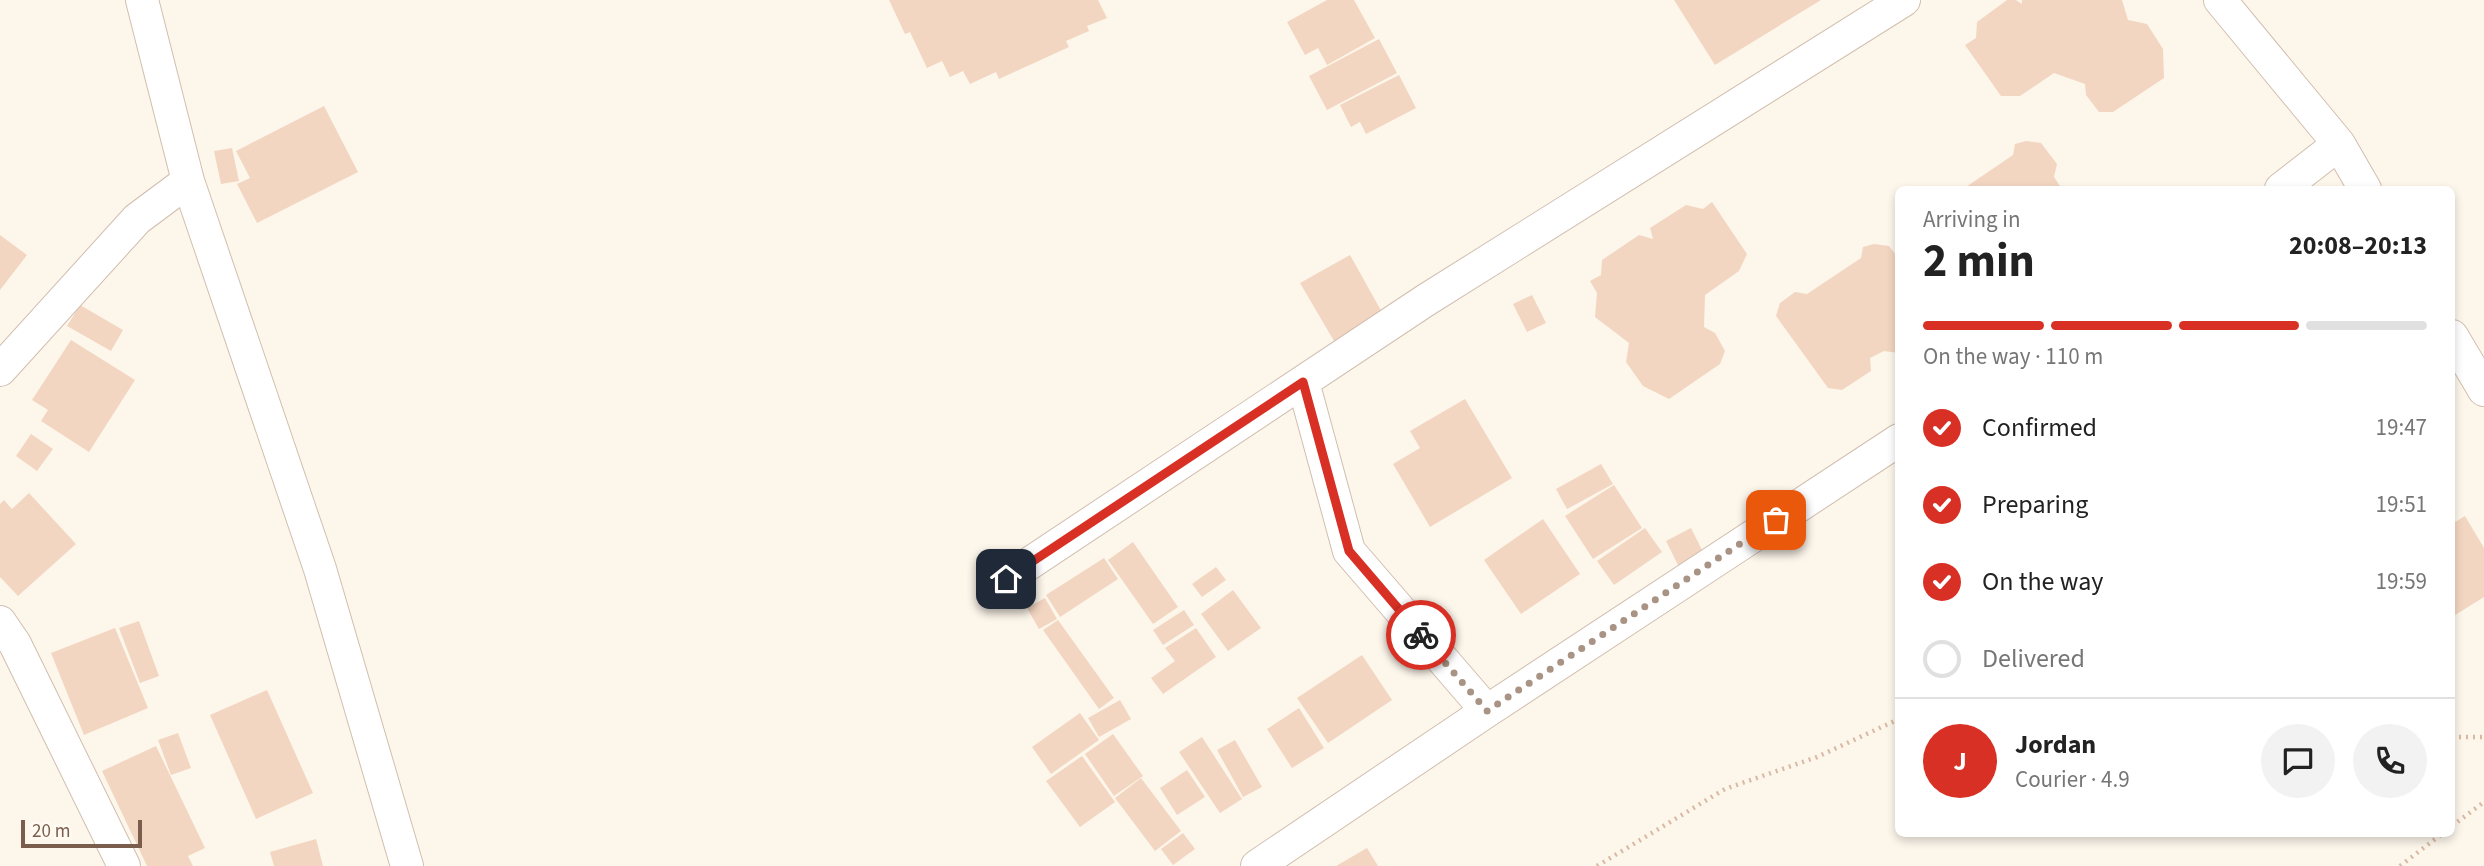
<!DOCTYPE html>
<meta charset="utf-8">
<style>
body{margin:0;font-family:"Source Sans 3",sans-serif;background:#f2f2f2;color:#222;height:100vh;display:flex;flex-direction:column;font-size:26px;white-space:nowrap}
*{box-sizing:border-box;margin:0}
p{font-size:23px;color:#767676}
.icon{flex:none;width:38px;height:38px;fill:none;stroke:currentColor;stroke-width:2;stroke-linecap:round;stroke-linejoin:round}
.map{position:relative;flex:1;overflow:hidden}
.side{position:absolute;left:1895px;top:186px;width:560px;height:651px;display:flex;flex-direction:column;background:#fff;border-radius:10px;box-shadow:0 4px 10px #0003}
.side>*{flex:none}
.scale{position:absolute;left:21px;bottom:18px;width:121px;box-sizing:border-box;padding-left:7px;border:4px solid #7a5d4c;border-top:0;font-size:19px;line-height:24px;white-space:nowrap;color:#7a5d4c;-webkit-text-stroke:5px #fffaf2;paint-order:stroke}
.pin{position:absolute;display:grid;place-items:center;width:60px;height:60px;color:#fff;margin:-30px;border-radius:14px;box-shadow:0 4px 10px #0006}
.courier{position:absolute;display:grid;place-items:center;width:70px;height:70px;margin:-35px;border:5px solid #d93025;border-radius:50%;background:#fff;color:#222;box-shadow:0 2px 9px #0007}
.overview em{font-style:normal;font-weight:700}
.overview div{display:flex;flex-direction:column-reverse}
.overview{display:flex;align-items:center;justify-content:space-between;height:119px;padding:0 28px}
h1{font-size:46px;font-weight:700;line-height:52px}
.bar{display:grid;grid-template-columns:repeat(4,1fr);gap:10px 7px;align-content:center;height:84px;padding:0 28px}
.bar i{height:9px;border-radius:5px;background:#e0e0e0}
.bar .selected{background:#d93025}
.bar p{grid-column:span 4}
.line{display:flex;align-items:center;gap:18px;padding:0 28px;border-top:2px solid #e0e0e0}
.line div{flex:1}
.round{display:grid;place-items:center;flex:none;width:74px;height:74px;border-radius:37px;background:#f2f2f2}
ol{padding:0 28px;list-style:none}
li{display:flex;align-items:center;gap:21px;height:77px}
li p{margin-inline-start:auto}
li .icon{padding:7px;border-radius:50%;background:#d93025;color:#fff;stroke-width:4}
li:last-child{color:#767676}
li i{width:38px;height:38px;border:4px solid #e0e0e0;border-radius:50%}
.map>svg:first-child{display:block}
.building{fill:#f3d6c1}
.lines{fill:none;stroke-linecap:round;stroke-linejoin:round}
.street-casing{stroke:#d1beaf;stroke-width:34}
.path{stroke:#d9b9a3;stroke-width:4.5;stroke-dasharray:2 5;stroke-linecap:butt}
.street{stroke:#fff;stroke-width:32}
.done{stroke:#a89384;stroke-width:7;stroke-dasharray:0 12.6}
.route{stroke:#d93025;stroke-width:9}
</style>
<div class="map">
<svg width="2484" height="866" viewBox="0 0 2484 866">
<rect width="100%" height="100%" fill="#fdf6eb"/>
<path class="building" d="M889,0H1098L1107,18L1087,26L1089,31L1066,41L1069,47L999,79L996,72L970,84L963,71L950,77L942,61L927,68L910,32L905,34Z
M1327,0H1354L1375,38L1327,65L1318,48L1305,55L1287,22Z
M1674,0H1821L1715,65Z
M2007,0H2016L2022,4V0H2122L2128,20L2147,24L2163,49L2164,78L2113,112H2099L2086,95L2085,84L2054,73L2020,96H2001L1965,45L1976,38L1977,22Z
M1379,39L1397,73L1327,110L1309,76Z
M1399,75L1416,108L1366,134L1360,122L1351,127L1340,105Z
M324,106L358,172L257,223L237,184L250,178L236,151Z
M2026,141L2041,143L2057,164L2054,177L2062,189H1963L2013,155L2015,144Z
M232,148L239,181L221,184L214,151Z
M1712,202L1747,254L1739,271L1705,295L1704,327L1715,333L1725,351L1720,364L1669,399L1643,386L1626,362L1629,343L1595,317L1597,293L1590,281L1601,275L1602,260L1639,235L1653,239L1650,228L1686,205L1703,209Z
M0,235L27,255L0,290Z
M1874,244L1889,246L1899,259V353L1884,351L1870,358L1871,371L1842,390L1828,388L1776,316L1780,303L1795,292L1807,294L1861,258L1863,247Z
M1350,255L1383,314L1334,341L1300,283Z
M1532,295L1546,323L1527,332L1513,304Z
M80,305L123,330L111,351L67,326Z
M71,340L135,380L89,452L41,421L48,410L32,400Z
M1465,399L1512,478L1430,527L1393,464L1420,448L1410,431Z
M31,434L53,449L37,471L16,456Z
M1601,464L1613,484L1567,509L1556,489Z
M1614,485L1642,528L1593,559L1565,516Z
M29,493L76,544L18,596L0,577V504L4,500L12,509Z
M2465,516L2484,548V597L2452,617V524Z
M1543,519L1580,574L1521,614L1484,560Z
M1645,528L1662,552L1614,585L1597,561Z
M1691,528L1704,554L1679,567L1666,541Z
M1133,542L1178,607L1153,624L1108,560Z
M1104,558L1118,579L1060,617L1046,595Z
M1216,567L1226,580L1202,597L1192,584Z
M1233,590L1261,628L1228,651L1201,614Z
M1045,598L1057,619L1039,629L1027,608Z
M1184,610L1194,625L1163,645L1153,630Z
M1058,620L1114,698L1099,709L1043,630Z
M139,621L159,676L140,683L119,628Z
M115,628L148,708L84,735L51,653Z
M1196,628L1216,657L1163,694L1151,678L1175,661L1165,648Z
M1362,655L1392,700L1328,743L1297,698Z
M267,690L313,793L256,819L210,715Z
M1120,700L1131,719L1099,737L1088,718Z
M1299,708L1324,748L1292,768L1267,729Z
M1080,713L1099,740L1051,774L1032,747Z
M178,733L191,768L171,775L158,740Z
M1113,734L1143,776L1114,796L1085,754Z
M1202,737L1242,799L1220,813L1179,752Z
M1235,740L1262,787L1243,797L1217,750Z
M156,746L205,848L188,856L193,866H147L102,771Z
M1082,756L1115,802L1080,827L1046,781Z
M1187,770L1205,797L1177,815L1160,788Z
M1141,778L1181,831L1155,851L1115,798Z
M1183,833L1195,849L1173,865L1161,849Z
M316,839L323,866H274L270,852Z
M1367,848L1378,866H1336Z"/>
<g class="lines">
<g class="street-casing">
<path id="street" d="M142,0L188,181L320,569L407,866
M2220,0L2339,144L2365,189
M2281,189L2339,144
M2452,336L2484,390
M0,370L137,219L188,181
M1303,382L1349,551L1487,711
M1006,579L1426,300L1904,0
M0,622L15,644L124,866
M1257,866L1487,711L1899,440"/>
</g>
<path class="path" d="M2452,737H2484
M2452,826L2484,802
M1597,866L1725,789L1817,757L1899,719
M2400,866L2443,833"/>
<use href="#street" class="street"/>
</g>
<g class="lines">
<path class="done" d="M1421,635L1487,711L1776,520"/>
<path class="route" d="M1006,579L1303,382L1349,551L1421,635"/>
</g>
</svg>
<div class="scale">20 m</div>
<div class="pin" style="left:1776px;top:520px;background:#ea580c"><svg class="icon" aria-label="bag" viewBox="0 0 24 24"><path d="M5 8h14l-1 12H6zM9 8a3 3 0 0 1 6 0"/></svg></div>
<div class="pin" style="left:1006px;top:579px;background:#1f2937"><svg class="icon" aria-label="home" viewBox="0 0 24 24"><path d="M3 11l9-7 9 7M6 9v11h12V9"/></svg></div>
<div class="courier" style="left:1421px;top:635px"><svg class="icon" aria-label="bike" viewBox="0 0 24 24"><circle cx="6" cy="16" r="4"/><circle cx="18" cy="16" r="4"/><path d="M6 16l4-8h5l3 8M10 8l3 8H6M13 5h3"/></svg></div>
<section class="side">
<div class="overview"><div><h1>2 min</h1><p>Arriving in</p></div><em>20:08–20:13</em></div>
<div class="bar"><i class="selected"></i><i class="selected"></i><i class="selected"></i><i></i><p>On the way · 110 m</p></div>
<ol>
<li><svg class="icon" aria-label="check" viewBox="0 0 24 24"><path d="M5 12l5 5 9-10"/></svg>Confirmed<p>19:47</p></li>
<li><svg class="icon" aria-label="check" viewBox="0 0 24 24"><path d="M5 12l5 5 9-10"/></svg>Preparing<p>19:51</p></li>
<li><svg class="icon" aria-label="check" viewBox="0 0 24 24"><path d="M5 12l5 5 9-10"/></svg>On the way<p>19:59</p></li>
<li><i></i>Delivered</li>
</ol>
<div class="line" style="height:126px"><b class="round" style="background:#d93025;color:#fff">J</b><div><b>Jordan</b><p>Courier · 4.9</p></div><a class="round"><svg class="icon" aria-label="chat" viewBox="0 0 24 24"><path d="M4 5h16v11H9l-5 4z"/></svg></a><a class="round"><svg class="icon" aria-label="phone" viewBox="0 0 24 24"><path d="M5 4h4l2 5-3 2q2 4 5 5l2-3 5 2v4C11 20 4 13 5 4z"/></svg></a></div>
</section>
</div>
